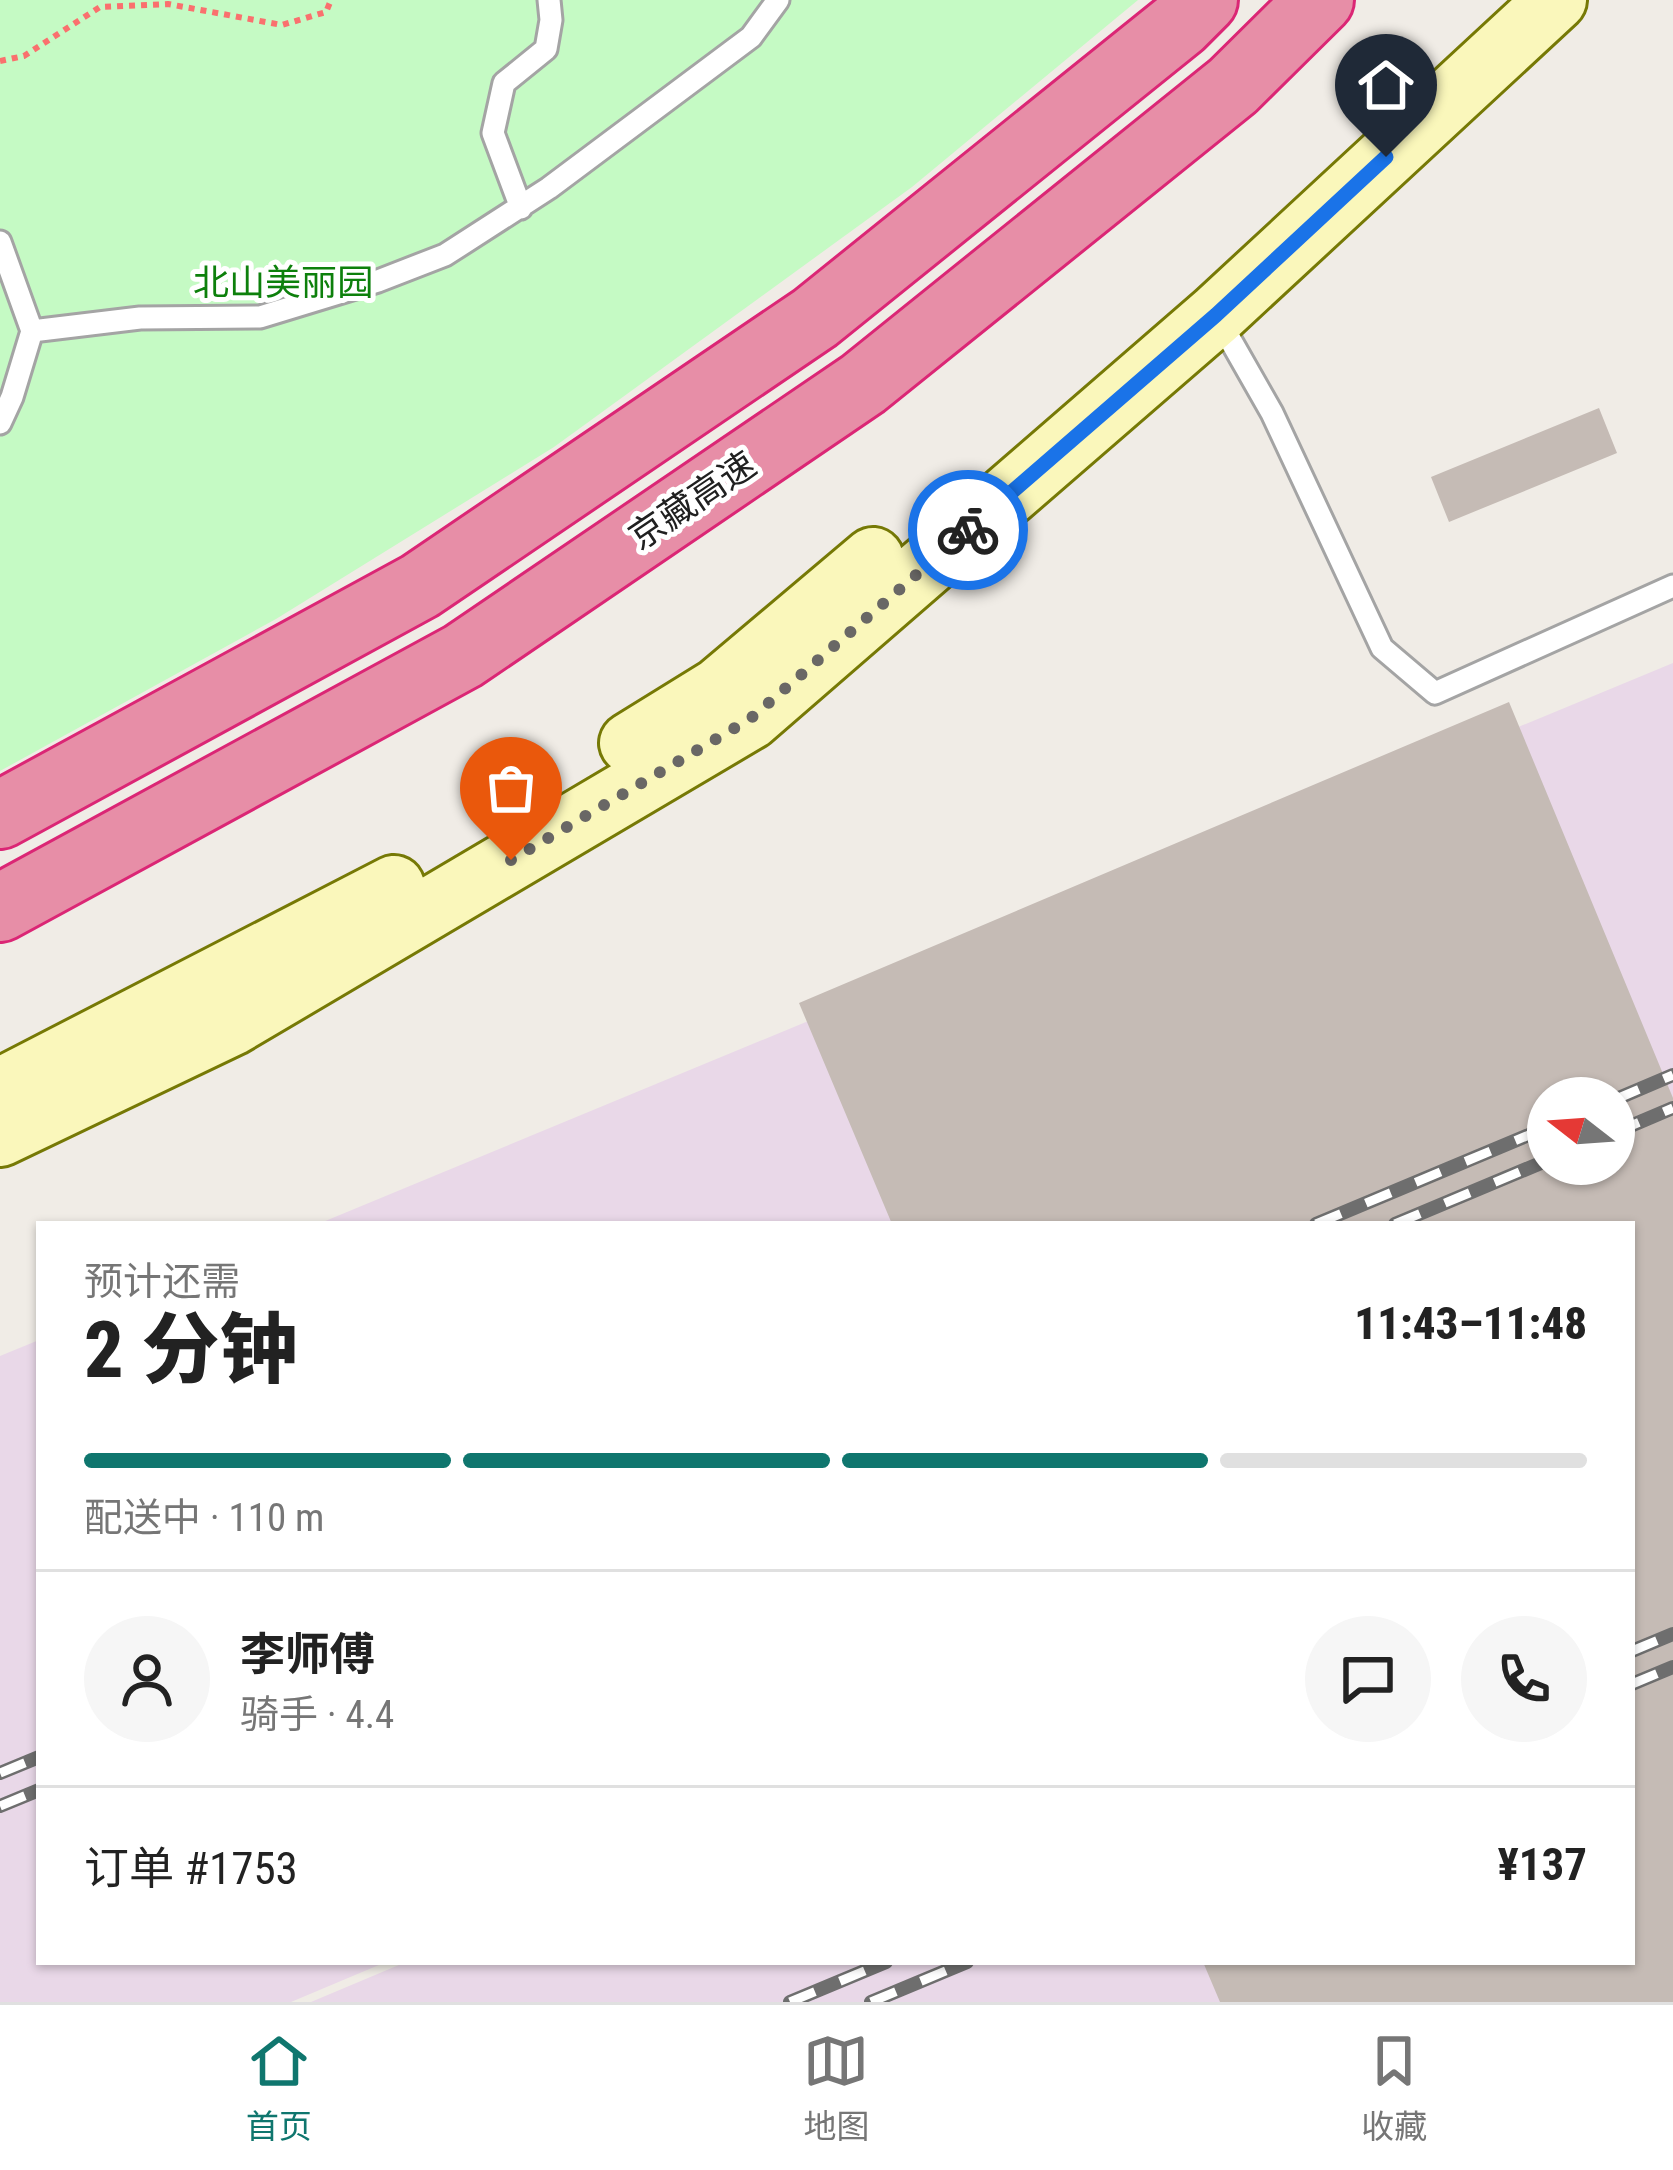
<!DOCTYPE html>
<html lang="zh">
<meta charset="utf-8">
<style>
body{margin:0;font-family:"Roboto Condensed","Noto Sans SC",sans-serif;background:#f6f6f6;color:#222;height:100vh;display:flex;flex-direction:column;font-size:45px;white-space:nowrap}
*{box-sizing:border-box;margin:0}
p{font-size:39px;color:#767676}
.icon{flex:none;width:66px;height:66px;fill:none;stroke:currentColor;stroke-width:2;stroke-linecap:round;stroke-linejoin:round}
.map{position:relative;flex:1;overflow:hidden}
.side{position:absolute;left:36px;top:1221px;width:1599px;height:744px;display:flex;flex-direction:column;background:#fff;border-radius:0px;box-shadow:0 3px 9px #0004}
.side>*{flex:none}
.needle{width:78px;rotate:287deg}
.fabs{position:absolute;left:1527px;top:1077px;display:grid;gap:24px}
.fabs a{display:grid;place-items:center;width:108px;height:108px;border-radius:50%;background:#fff;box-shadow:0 3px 9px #0004;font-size:60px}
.pin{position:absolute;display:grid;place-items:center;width:102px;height:102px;color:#fff;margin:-123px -51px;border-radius:50% 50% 50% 0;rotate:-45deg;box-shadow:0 0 12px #0007}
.pin .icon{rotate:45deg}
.courier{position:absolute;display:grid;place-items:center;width:120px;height:120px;margin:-60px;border:9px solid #1a73e8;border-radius:50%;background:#fff;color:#222;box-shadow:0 3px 15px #0007}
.head em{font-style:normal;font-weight:800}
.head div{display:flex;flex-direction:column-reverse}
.head{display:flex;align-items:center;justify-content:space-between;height:204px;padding:0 48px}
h1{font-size:78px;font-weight:800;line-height:90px}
.bar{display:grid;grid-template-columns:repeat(4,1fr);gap:18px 12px;align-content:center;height:144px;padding:0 48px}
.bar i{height:15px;border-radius:9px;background:#e0e0e0}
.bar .current{background:#0f766e}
.bar p{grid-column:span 4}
.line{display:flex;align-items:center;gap:30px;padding:0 48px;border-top:3px solid #e0e0e0}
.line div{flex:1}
.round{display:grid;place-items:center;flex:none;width:126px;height:126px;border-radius:63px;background:#f6f6f6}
.dock{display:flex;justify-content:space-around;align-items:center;height:168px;border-top:3px solid #e0e0e0;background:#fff;font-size:33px;color:#767676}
.dock a{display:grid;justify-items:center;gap:6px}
.dock .current{color:#0f766e}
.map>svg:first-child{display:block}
.industrial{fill:#e9d8e8;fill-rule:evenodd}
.park{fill:#c5fac4}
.building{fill:#c5bbb5;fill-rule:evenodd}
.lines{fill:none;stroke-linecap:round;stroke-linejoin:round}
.lane-casing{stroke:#a4a4a4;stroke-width:27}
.secondary-casing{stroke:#767905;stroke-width:66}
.highway-casing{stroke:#db2675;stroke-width:72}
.path{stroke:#fa706e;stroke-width:6;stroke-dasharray:6 6;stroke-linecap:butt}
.lane{stroke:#fff;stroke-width:21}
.secondary{stroke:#faf7bb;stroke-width:60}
.highway{stroke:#e78ea7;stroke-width:66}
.rail-casing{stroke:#6e6e6e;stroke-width:14}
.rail{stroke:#fff;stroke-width:9;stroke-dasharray:27;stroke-linecap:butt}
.done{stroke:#696765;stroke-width:12;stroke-dasharray:0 21.6}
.route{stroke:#1a73e8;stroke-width:15}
.labels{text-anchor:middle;stroke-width:10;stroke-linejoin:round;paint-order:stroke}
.park-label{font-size:36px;fill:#0d800c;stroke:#fff}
.street-label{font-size:36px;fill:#202020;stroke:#fff}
</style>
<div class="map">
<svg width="1673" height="2002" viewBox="0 0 1673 2002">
<rect width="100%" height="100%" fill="#f0ece6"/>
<path class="industrial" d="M1673,663V1415L1632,1224H318ZM1548,1098H1614V1164H1548Z
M39,1340V1962H386L291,2002H0V1356Z
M406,1962H1551L1456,2002H311Z"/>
<path class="park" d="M0,0H1138L912,187L554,447L276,619L0,771Z"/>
<path class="building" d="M1599,408L1617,453L1449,522L1431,477Z
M1509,702L1673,1098V2002H1220L1203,1962H1632V1224H892L799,1003ZM1548,1098H1614V1164H1548Z"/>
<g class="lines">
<g class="lane-casing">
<path id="lane" d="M521,208L493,133L504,83L546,49L551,20L549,0
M0,242L32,331L12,397L0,423
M1219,320L1272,413L1382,648L1435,693L1673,586
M32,331L140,318L260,317L378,281L445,255L549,188L751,37L778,0"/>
</g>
<g class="secondary-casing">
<path id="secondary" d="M630,743L719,688L873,558
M0,1089L394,886
M0,1136L232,1025L750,719L1216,315L1556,0"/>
</g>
<g class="highway-casing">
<path id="highway" d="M0,815L420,586L815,318L1180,24L1204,0
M0,908L463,656L863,384L1233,86L1320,0"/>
</g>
<path class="path" d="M0,61L24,56L100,7L168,4L282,25L326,12L331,0"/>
<use href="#lane" class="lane"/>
<use href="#secondary" class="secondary"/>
<use href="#highway" class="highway"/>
<g class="rail-casing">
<path id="rail" d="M1614,1100L1673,1075
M1614,1133L1673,1108
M1316,1224L1548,1127
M1395,1224L1548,1160
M1632,1651L1673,1634
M1632,1684L1673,1667
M0,1773L39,1757
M0,1806L39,1790
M790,2002L886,1962
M871,2002L967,1962"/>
</g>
<use href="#rail" class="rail"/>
</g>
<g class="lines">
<path class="done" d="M511,860L750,719L968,530"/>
<path class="route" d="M968,530L1216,315L1386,157"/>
</g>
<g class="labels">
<g class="park-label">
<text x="283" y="295">北山美丽园</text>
</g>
<g class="street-label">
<text transform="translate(692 500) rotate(-34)" y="13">京藏高速</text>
</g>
</g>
</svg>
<div class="fabs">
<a><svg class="needle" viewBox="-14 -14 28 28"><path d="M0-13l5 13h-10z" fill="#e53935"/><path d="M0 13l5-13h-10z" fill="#767676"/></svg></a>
</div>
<div class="pin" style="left:511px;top:860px;background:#ea580c"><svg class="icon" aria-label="bag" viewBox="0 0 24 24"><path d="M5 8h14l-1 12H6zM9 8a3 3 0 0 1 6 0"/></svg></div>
<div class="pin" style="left:1386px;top:157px;background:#1f2937"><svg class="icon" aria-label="home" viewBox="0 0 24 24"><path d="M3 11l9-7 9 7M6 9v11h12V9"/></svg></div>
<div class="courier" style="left:968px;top:530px"><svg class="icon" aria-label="bike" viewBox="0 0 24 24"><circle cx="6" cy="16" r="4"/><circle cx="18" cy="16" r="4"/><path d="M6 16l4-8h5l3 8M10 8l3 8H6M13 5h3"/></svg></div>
<section class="side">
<div class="head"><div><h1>2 分钟</h1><p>预计还需</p></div><em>11:43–11:48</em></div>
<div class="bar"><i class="current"></i><i class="current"></i><i class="current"></i><i></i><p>配送中 · 110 m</p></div>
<div class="line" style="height:216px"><a class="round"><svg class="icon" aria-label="person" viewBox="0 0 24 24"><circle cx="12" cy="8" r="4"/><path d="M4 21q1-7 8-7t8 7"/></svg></a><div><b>李师傅</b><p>骑手 · 4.4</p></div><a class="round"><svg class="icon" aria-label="chat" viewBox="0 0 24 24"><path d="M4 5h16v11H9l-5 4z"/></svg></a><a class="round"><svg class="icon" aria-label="phone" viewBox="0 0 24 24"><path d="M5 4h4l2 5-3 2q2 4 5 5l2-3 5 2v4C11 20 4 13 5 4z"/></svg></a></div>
<div class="line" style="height:156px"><div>订单 #1753</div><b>¥137</b></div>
</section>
</div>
<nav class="dock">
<a class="current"><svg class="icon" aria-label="home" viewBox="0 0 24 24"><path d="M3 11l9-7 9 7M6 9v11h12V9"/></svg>首页</a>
<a><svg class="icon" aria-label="map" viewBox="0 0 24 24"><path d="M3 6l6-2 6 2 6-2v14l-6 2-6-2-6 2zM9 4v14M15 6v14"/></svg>地图</a>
<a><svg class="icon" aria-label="saved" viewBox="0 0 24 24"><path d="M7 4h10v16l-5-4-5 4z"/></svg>收藏</a>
</nav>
